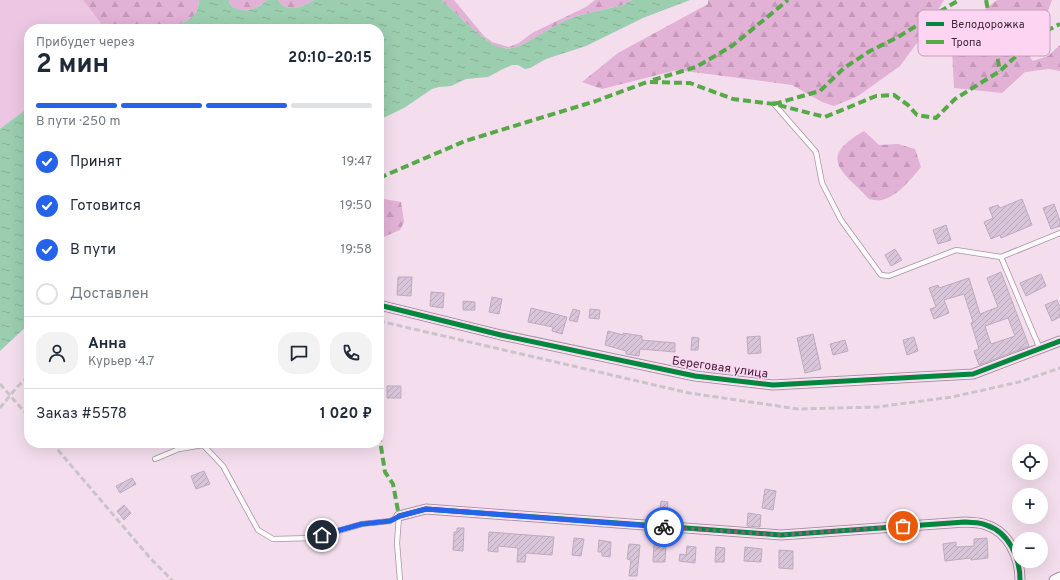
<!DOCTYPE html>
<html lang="ru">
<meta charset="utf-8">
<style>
body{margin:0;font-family:Overpass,sans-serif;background:#f2f2f3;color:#1f2937;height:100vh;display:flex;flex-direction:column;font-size:15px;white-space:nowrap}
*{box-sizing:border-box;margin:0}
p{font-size:13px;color:#747a83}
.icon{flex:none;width:22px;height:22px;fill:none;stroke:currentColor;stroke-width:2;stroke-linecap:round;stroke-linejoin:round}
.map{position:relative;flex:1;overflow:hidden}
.sheet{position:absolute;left:24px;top:24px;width:360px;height:424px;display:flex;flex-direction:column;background:#fff;border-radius:16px;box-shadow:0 4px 16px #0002}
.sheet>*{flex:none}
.tools{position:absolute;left:1012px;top:444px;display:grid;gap:8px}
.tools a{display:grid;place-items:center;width:36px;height:36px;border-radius:50%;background:#fff;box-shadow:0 4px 16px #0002;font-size:20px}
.pin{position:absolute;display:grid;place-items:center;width:34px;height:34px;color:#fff;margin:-17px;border:2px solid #fff;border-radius:50%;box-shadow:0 1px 4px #0007}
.courier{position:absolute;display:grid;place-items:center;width:40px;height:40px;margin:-20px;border:3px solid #2563eb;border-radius:50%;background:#fff;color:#222;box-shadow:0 1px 5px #0007}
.head em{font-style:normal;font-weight:700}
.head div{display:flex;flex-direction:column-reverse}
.head{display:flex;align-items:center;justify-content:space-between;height:68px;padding:0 12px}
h1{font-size:26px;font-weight:700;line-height:30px}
.bar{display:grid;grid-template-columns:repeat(4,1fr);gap:6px 4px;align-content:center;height:48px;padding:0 12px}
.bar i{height:5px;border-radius:3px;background:#e0e1e3}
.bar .selected{background:#2563eb}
.bar p{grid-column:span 4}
.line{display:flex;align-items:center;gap:10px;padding:0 12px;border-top:1px solid #e0e1e3}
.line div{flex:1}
.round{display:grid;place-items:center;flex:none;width:42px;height:42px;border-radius:16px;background:#f2f2f3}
ol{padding:0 12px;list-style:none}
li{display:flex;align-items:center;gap:12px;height:44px}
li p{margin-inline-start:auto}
li .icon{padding:4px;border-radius:50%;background:#2563eb;color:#fff;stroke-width:4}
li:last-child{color:#747a83}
li i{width:22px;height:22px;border:2px solid #e0e1e3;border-radius:50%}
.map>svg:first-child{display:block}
.green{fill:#ecc6e2}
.forest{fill:url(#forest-firs)}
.water{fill:url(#water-ripples)}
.building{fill:url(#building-hatch);stroke:#bdabbd;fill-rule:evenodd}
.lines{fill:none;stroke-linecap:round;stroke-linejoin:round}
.lane-casing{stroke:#a793a2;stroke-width:6}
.street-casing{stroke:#a793a2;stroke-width:11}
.lane{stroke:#fdfafc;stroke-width:4.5}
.street{stroke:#fdfafc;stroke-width:9}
.rail{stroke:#cac4c8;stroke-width:3;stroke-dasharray:6 3;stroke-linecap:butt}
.quiet{stroke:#55aa46;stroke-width:4;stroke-dasharray:8 4;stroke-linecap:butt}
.cycleway-casing{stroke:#fdd5f2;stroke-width:8}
.cycleway{stroke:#00873e;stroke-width:5}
.done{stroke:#7e6678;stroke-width:4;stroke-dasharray:0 7.2}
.route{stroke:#2563eb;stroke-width:5}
.labels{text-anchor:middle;stroke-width:3;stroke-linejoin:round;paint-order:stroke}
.street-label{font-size:12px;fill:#3e2538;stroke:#fdd5f2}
.key{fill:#fdd5f2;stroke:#c4a0ba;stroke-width:1}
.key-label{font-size:11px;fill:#3e2538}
</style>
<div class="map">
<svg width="1060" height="580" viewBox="0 0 1060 580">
<defs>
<pattern id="forest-firs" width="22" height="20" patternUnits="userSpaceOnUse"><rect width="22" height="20" fill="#e2b1d6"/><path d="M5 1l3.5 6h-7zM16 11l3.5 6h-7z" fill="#c398b8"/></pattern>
<pattern id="water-ripples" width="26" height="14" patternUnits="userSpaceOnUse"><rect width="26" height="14" fill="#9aceaf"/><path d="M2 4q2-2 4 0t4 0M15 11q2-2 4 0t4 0" fill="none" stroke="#86b197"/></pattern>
<pattern id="building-hatch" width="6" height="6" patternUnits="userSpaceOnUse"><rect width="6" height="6" fill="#d9c5d9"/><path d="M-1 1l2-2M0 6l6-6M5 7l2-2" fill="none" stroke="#bba9bb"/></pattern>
</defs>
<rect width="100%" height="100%" fill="#f4deee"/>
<path class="green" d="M0,0H83L105,29H29V107L0,129Z"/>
<path class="forest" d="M83,0H199C197,23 187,17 173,29H105Z
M229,0H267C256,10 241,17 229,3Z
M278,0H314C302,7 287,14 278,0Z
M442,0H454L484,36L492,42L509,47L519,43L532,33L586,7L595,0H632L623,5L577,16L562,22L520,46L508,49L496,46L489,42L467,24Z
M708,0H944L925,32L900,66L858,96L834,106L822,102L792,85L677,70L602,89L582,82L618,53L708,4Z
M997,0H1052L1047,14L1039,24L1027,53L1033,61L1048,56L1060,45V71L1049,69L1025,72L1002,93L954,88L952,50L967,24Z
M864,131L879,145L898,144L915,149L921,167C911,179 898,196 882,200C878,201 873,200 869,199C844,172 815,159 864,131Z
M379,198L401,202L404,222L400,230L379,239Z"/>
<path class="water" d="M199,0H229V3C240,16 257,10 267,0H278C287,14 302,7 314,0H442L467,24L489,42L496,46L508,49L520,46L562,22L577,16L623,5L632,0H690L643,18L586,46L546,59L530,68L525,69L518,65H512L501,70L488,77L466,79L451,86L439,87L432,89L404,108L379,120V29H173C187,17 197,23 199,0Z
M29,107V324L0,351V129Z"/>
<path class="building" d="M1022,199L1032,225L1001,238L1000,235L991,239L984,222L993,218L989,208L998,205L1000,208Z
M1054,204L1060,221V226L1051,229L1043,208Z
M946,225L951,240L938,244L933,230Z
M895,249L902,260L891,266L885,255Z
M1001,272L1029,346L979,365L974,351L979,349L971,323L973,322L964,294L944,300L949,313L934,319L930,309L936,307L929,288L938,285L939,288L969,278L980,314L998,307L987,278ZM1008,318L1015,336L991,344L985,326Z
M1041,274L1046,286L1026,296L1020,283Z
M398,277H412L411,296L397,295Z
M431,292L444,293L443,308L430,306Z
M492,297L502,299L499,314L489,312Z
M1057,300L1060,307V317L1052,321L1045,305Z
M463,301L475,302V310H463Z
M531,308L567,317L562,334L552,331L553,327L528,322Z
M573,309L580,311L577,322L569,320Z
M590,309L600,310L599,319L589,318Z
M608,331L623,335V333L642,336V340L675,343V352L640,349L639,356L626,354V351L605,345Z
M813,334L821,369L805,373L797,338Z
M760,336L761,353L748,354L747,337Z
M692,337L699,338L698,350H691Z
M914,337L918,351L907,355L903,340Z
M845,340L848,351L833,355L830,344Z
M387,386H401V398H387Z
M204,471L210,484L196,489L191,476Z
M132,478L136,484L120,493L116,486Z
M765,489L776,491L773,510L762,508Z
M661,501L668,502L666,518H659Z
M124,505L131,513L124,520L117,511Z
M748,513L761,515L760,527L747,526Z
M457,528H464L463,551L453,550L454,532H457Z
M489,532L554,537L552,555L526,553L525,562H517L518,548L498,546V552L488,551Z
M574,538L584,539L581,556L572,555Z
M987,538L988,558L971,560V558L945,561L943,544L956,542V547L974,546V539Z
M599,540L611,542L610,557L602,556V552H598Z
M654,543L666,544L665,562H653Z
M629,544L640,545L637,576H629L631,560L627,559Z
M687,546L696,547L695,563L679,561L680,554L686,555Z
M716,547L725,548L724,562H715Z
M745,547L762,549L761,562L744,561Z
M779,550L793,551V569L779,568Z"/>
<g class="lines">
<g class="lane-casing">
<path id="lane" d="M774,104L816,152L822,183L841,220L881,275L889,276L956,250L1001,257L1060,233
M1001,257L1040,349
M155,459L179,449L203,445L223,466L258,530L273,539L314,538L362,524L390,521L399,516L397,543L400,580"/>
</g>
<g class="street-casing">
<path id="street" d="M379,305L501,335L695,376L773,385L973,374L1060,341
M399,516L426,509L781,535L965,522C972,523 980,522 986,525C1009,532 1020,558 1020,580
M1054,580L1060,577"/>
</g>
<use href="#lane" class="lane"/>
<use href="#street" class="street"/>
<path class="rail" d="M379,321L689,393L798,409L877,407L952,397L1019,382L1060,368
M0,384L29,417
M0,408L17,387L29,376
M52,443L151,559L172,580"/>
<path class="quiet" d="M986,0L1000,71
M653,80L696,67L732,46L788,0
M774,104L820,91L844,68L870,51L898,37L959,0
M379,178L465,141L596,101L647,82L690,83L733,99L774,104L825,117L876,96L894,95L908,105L917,115L936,118L955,99L1000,71L1040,34L1060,24
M379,434L385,472L393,484L399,516"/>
<g class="cycleway-casing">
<path id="cycleway" d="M379,305L501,335L695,376L773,385L973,374L1060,341
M399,516L426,509L781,535L965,522C972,523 980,522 986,525C1009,532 1020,558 1020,580"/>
</g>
<use href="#cycleway" class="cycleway"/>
</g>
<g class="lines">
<path class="done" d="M664,527L781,535L903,526"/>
<path class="route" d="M322,535L362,524L390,521L400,516L426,509L664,527"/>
</g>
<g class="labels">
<g class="street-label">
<text transform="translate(720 367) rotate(8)" y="4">Береговая улица</text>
</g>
</g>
<rect x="918" y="10" width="132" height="46" rx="6" class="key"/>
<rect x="926" y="22" width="18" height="4" fill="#00873e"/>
<rect x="926" y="40" width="18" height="4" fill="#55aa46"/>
<g class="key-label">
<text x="951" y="28">Велодорожка</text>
<text x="951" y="46">Тропа</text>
</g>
</svg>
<div class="tools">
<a><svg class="icon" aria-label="locate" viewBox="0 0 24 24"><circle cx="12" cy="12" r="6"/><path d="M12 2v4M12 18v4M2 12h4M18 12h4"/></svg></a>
<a>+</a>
<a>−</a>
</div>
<div class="pin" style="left:903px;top:526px;background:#ea580c"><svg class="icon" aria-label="bag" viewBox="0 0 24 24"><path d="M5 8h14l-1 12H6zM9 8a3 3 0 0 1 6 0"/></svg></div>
<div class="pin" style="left:322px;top:535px;background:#1f2937"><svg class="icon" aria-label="home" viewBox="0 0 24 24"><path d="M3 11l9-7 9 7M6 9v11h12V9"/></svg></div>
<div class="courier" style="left:664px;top:527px"><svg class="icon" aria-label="bike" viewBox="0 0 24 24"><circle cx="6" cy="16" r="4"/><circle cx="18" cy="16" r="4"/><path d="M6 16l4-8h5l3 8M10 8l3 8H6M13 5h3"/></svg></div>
<section class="sheet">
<div class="head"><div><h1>2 мин</h1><p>Прибудет через</p></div><em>20:10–20:15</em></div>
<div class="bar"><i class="selected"></i><i class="selected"></i><i class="selected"></i><i></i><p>В пути · 250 m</p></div>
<ol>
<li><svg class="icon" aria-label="check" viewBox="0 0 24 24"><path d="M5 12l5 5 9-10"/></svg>Принят<p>19:47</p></li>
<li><svg class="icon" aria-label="check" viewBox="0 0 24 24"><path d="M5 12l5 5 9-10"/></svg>Готовится<p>19:50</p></li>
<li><svg class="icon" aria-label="check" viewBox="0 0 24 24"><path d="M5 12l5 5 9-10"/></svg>В пути<p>19:58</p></li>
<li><i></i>Доставлен</li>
</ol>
<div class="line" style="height:72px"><a class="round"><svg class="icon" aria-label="person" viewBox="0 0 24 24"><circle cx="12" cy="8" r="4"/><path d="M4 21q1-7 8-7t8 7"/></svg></a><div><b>Анна</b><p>Курьер · 4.7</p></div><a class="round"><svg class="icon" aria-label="chat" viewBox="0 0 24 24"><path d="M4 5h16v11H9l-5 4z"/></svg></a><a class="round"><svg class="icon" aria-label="phone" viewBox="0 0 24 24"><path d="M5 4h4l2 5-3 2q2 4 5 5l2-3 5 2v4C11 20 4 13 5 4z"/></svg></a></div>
<div class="line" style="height:52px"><div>Заказ #5578</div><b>1 020 ₽</b></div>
</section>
</div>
